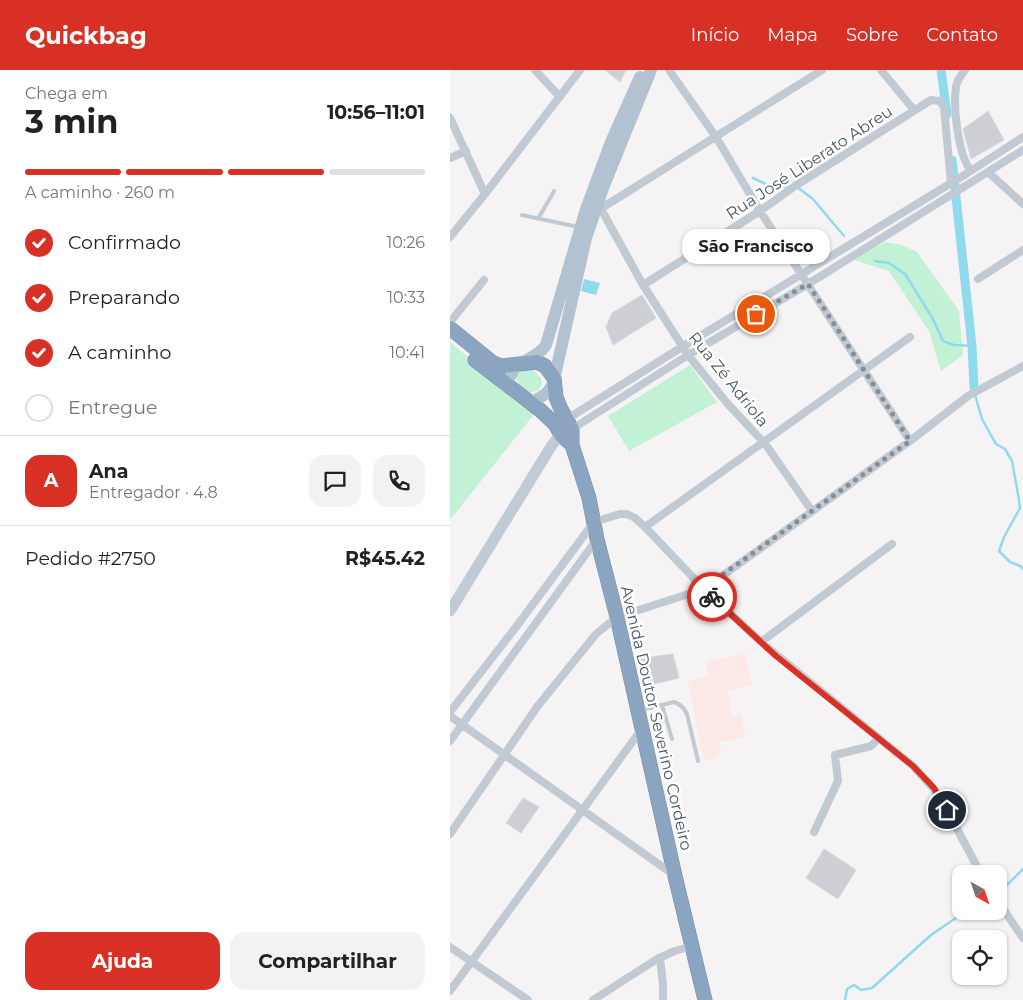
<!DOCTYPE html>
<html lang="pt">
<meta charset="utf-8">
<style>
body{margin:0;font-family:Montserrat,sans-serif;background:#f2f2f2;color:#222;height:100vh;display:flex;flex-direction:column;font-size:19px;white-space:nowrap}
*{box-sizing:border-box;margin:0}
p{font-size:16px;color:#767676}
.icon{flex:none;width:28px;height:28px;fill:none;stroke:currentColor;stroke-width:2;stroke-linecap:round;stroke-linejoin:round}
.map{position:relative;flex:1;overflow:hidden}
.side{display:flex;flex-direction:column;background:#fff;width:450px}
.side>*{flex:none}
.needle{width:32px;rotate:140deg}
.fabs{position:absolute;left:502px;top:795px;display:grid;gap:10px}
.fabs a{display:grid;place-items:center;width:55px;height:55px;border-radius:10px;background:#fff;box-shadow:0 1px 4px #0004;font-size:25px}
.pin{position:absolute;display:grid;place-items:center;width:42px;height:42px;color:#fff;margin:-21px;border:2px solid #fff;border-radius:50%;box-shadow:0 1px 5px #0007}
.courier{position:absolute;display:grid;place-items:center;width:50px;height:50px;margin:-25px;border:4px solid #d93025;border-radius:50%;background:#fff;color:#222;box-shadow:0 1px 6px #0007}
.bubble{position:absolute;height:35px;border-radius:15px;background:#fff;box-shadow:0 1px 4px #0004;font-size:16px;font-weight:700;line-height:35px;text-align:center}
.head em{font-style:normal;font-weight:700}
.head div{display:flex;flex-direction:column-reverse}
.head{display:flex;align-items:center;justify-content:space-between;height:85px;padding:0 25px}
h1{font-size:32px;font-weight:700;line-height:38px}
.bar{display:grid;grid-template-columns:repeat(4,1fr);gap:8px 5px;align-content:center;height:60px;padding:0 25px}
.bar i{height:6px;border-radius:4px;background:#e0e0e0}
.bar .on{background:#d93025}
.bar p{grid-column:span 4}
.line{display:flex;align-items:center;gap:12px;padding:0 25px;border-top:1px solid #e0e0e0}
.line div{flex:1}
.round{display:grid;place-items:center;flex:none;width:52px;height:52px;border-radius:15px;background:#f2f2f2}
ol{padding:0 25px;list-style:none}
li{display:flex;align-items:center;gap:15px;height:55px}
li p{margin-inline-start:auto}
li .icon{padding:5px;border-radius:50%;background:#d93025;color:#fff;stroke-width:4}
li:last-child{color:#767676}
li i{width:28px;height:28px;border:2px solid #e0e0e0;border-radius:50%}
.action{display:flex;gap:10px;margin-top:auto;padding:10px 25px}
.action a{flex:1;height:58px;border-radius:15px;background:#d93025;color:#fff;font-size:20px;font-weight:700;line-height:58px;text-align:center}
.action a+a{background:#f2f2f2;color:#222}
header{display:flex;align-items:center;gap:30px;box-sizing:border-box;height:70px;padding:0 25px;background:#d93025;color:#fff}
header strong{font-size:24px}
nav{display:flex;gap:28px;margin-inline-start:auto;font-size:18px}
main{display:flex;flex:1;min-height:0}
.map>svg:first-child{display:block}
.medical{fill:#fce8e6}
.green{fill:#c3f1d5}
.water{fill:#90daee}
.lines{fill:none;stroke-linecap:round;stroke-linejoin:round}
.stream{stroke:#90daee;stroke-width:2.5}
.canal{stroke:#90daee;stroke-width:9}
.building{fill:#cdcfd5;stroke:#d7d9de}
.highway-casing{stroke:#7690ad;stroke-width:15}
.lane{stroke:#c1cad2;stroke-width:4}
.street{stroke:#c1cad2;stroke-width:8}
.secondary{stroke:#c1cbd6;stroke-width:11}
.primary{stroke:#b3c2d1;stroke-width:12}
.highway{stroke:#8ba5c1;stroke-width:14}
.done{stroke:#868d94;stroke-width:5;stroke-dasharray:0 9}
.route{stroke:#d93025;stroke-width:6}
.labels{text-anchor:middle;stroke-width:5;stroke-linejoin:round;paint-order:stroke}
.street-label{font-size:16px;fill:#4a5661;stroke:#fff}
</style>
<header>
<strong>Quickbag</strong>
<nav><a>Início</a><a>Mapa</a><a>Sobre</a><a>Contato</a></nav>
</header>
<main>
<section class="side">
<div class="head"><div><h1>3 min</h1><p>Chega em</p></div><em>10:56–11:01</em></div>
<div class="bar"><i class="on"></i><i class="on"></i><i class="on"></i><i></i><p>A caminho · 260 m</p></div>
<ol>
<li><svg class="icon" aria-label="check" viewBox="0 0 24 24"><path d="M5 12l5 5 9-10"/></svg>Confirmado<p>10:26</p></li>
<li><svg class="icon" aria-label="check" viewBox="0 0 24 24"><path d="M5 12l5 5 9-10"/></svg>Preparando<p>10:33</p></li>
<li><svg class="icon" aria-label="check" viewBox="0 0 24 24"><path d="M5 12l5 5 9-10"/></svg>A caminho<p>10:41</p></li>
<li><i></i>Entregue</li>
</ol>
<div class="line" style="height:90px"><b class="round" style="background:#d93025;color:#fff">A</b><div><b>Ana</b><p>Entregador · 4.8</p></div><a class="round"><svg class="icon" aria-label="chat" viewBox="0 0 24 24"><path d="M4 5h16v11H9l-5 4z"/></svg></a><a class="round"><svg class="icon" aria-label="phone" viewBox="0 0 24 24"><path d="M5 4h4l2 5-3 2q2 4 5 5l2-3 5 2v4C11 20 4 13 5 4z"/></svg></a></div>
<div class="line" style="height:65px"><div>Pedido #2750</div><b>R$45.42</b></div>
<div class="action"><a>Ajuda</a><a>Compartilhar</a></div>
</section>
<div class="map">
<svg width="573" height="930" viewBox="0 0 573 930">
<rect width="100%" height="100%" fill="#f5f3f3"/>
<path class="medical" d="M295,584L302,615L277,621L282,646L291,645L295,667L270,672L271,681L267,687L254,690L238,611L258,606L256,592Z"/>
<path class="green" d="M436,172L452,175L467,182L509,241L513,285L491,301L479,261L439,201L398,188Z
M0,272L85,343L0,450Z
M240,295L267,332L179,381L158,346Z
M78,298C112,313 74,339 65,306L66,302Z"/>
<path class="water" d="M134,209L150,213L146,225L131,221Z"/>
<g class="lines">
<path class="stream" d="M303,108L324,118L339,116
M347,117L363,129L394,166
M425,191L439,193L455,204L483,249L493,271L504,275L522,276
M525,325L532,349L546,374L555,379L562,391L568,424L570,438L554,467L549,481L560,492L570,496L573,499
M554,818L573,799
M395,930L397,919L404,915L411,920L422,918L481,865L516,841"/>
<path class="canal" d="M491,0L497,44
M502,90L522,276L524,318"/>
</g>
<path class="building" d="M155,0H176L170,12Z
M538,41L554,70L521,89L513,59Z
M192,225L206,248L163,275L156,257L162,243Z
M223,584L229,608L196,616L187,589Z
M73,728L89,737L71,763L56,753Z
M374,779L406,800L388,829L356,808Z"/>
<g class="lines">
<g class="highway-casing">
<path id="highway" d="M0,258L42,292L51,296L87,292L95,296L104,308L106,327L110,337L122,359V375L139,428L147,469L167,547L225,806L255,930
M25,290L90,340L105,354L111,365L122,375"/>
</g>
<path class="lane" d="M72,145L128,157
M88,149L104,121
M212,635L222,669
M191,640L224,632C231,634 234,638 237,644L248,691"/>
<path class="street" d="M85,0L110,27
M219,0L266,67L310,141L460,371
M431,0L464,40
M515,0C511,5 507,10 506,17C503,37 508,85 521,101
M0,48L35,124
M0,88L16,81
M538,102L573,134
M151,139L193,215L238,285L277,333L316,375L362,441
M147,141L372,0
M0,167L35,124L130,0
M528,209L573,180
M193,215L310,141L345,116L481,30L490,31L494,37L501,113
M0,252L34,210
M117,349L232,277L516,104L573,67
M122,359L235,287L358,214L573,80
M195,457L460,267
M311,572L442,474
M0,642L66,557L144,452L170,444H177L185,448L195,457L254,519L311,572L463,696L483,718L497,740L531,804
M0,646L224,805
M0,671L147,469
M364,762L388,711L385,685L421,676L429,668
M0,764L87,637L146,564L167,547L254,519L460,371L518,326L573,296
M549,833L573,868
M0,877L78,930
M210,888L213,915V930
M0,921L191,660
M143,930L207,889L225,881L243,876"/>
<path class="secondary" d="M0,541L102,375L107,369L118,362"/>
<path class="primary" d="M56,316C59,309 61,302 66,297C76,288 88,287 96,275L136,139L161,72L190,7
M81,333L97,323L103,314L136,168L153,118L201,0"/>
<use href="#highway" class="highway"/>
</g>
<g class="lines">
<path class="done" d="M262,527L254,518L460,371L358,214L306,244"/>
<path class="route" d="M262,527L326,586L463,696L484,718L497,740"/>
</g>
<g class="labels">
<g class="street-label">
<text transform="translate(359 92) rotate(-33)" y="6">Rua José Liberato Abreu</text>
<text transform="translate(279 309) rotate(51)" y="6">Rua Zé Adriola</text>
<text transform="translate(207 648) rotate(77)" y="6">Avenida Doutor Severino Cordeiro</text>
</g>
</g>
</svg>
<div class="fabs">
<a><svg class="needle" viewBox="-14 -14 28 28"><path d="M0-13l5 13h-10z" fill="#e53935"/><path d="M0 13l5-13h-10z" fill="#767676"/></svg></a>
<a><svg class="icon" aria-label="locate" viewBox="0 0 24 24"><circle cx="12" cy="12" r="6"/><path d="M12 2v4M12 18v4M2 12h4M18 12h4"/></svg></a>
</div>
<div class="pin" style="left:306px;top:244px;background:#ea580c"><svg class="icon" aria-label="bag" viewBox="0 0 24 24"><path d="M5 8h14l-1 12H6zM9 8a3 3 0 0 1 6 0"/></svg></div>
<div class="pin" style="left:497px;top:740px;background:#1f2937"><svg class="icon" aria-label="home" viewBox="0 0 24 24"><path d="M3 11l9-7 9 7M6 9v11h12V9"/></svg></div>
<div class="courier" style="left:262px;top:527px"><svg class="icon" aria-label="bike" viewBox="0 0 24 24"><circle cx="6" cy="16" r="4"/><circle cx="18" cy="16" r="4"/><path d="M6 16l4-8h5l3 8M10 8l3 8H6M13 5h3"/></svg></div>
<div class="bubble" style="left:232px;top:159px;width:148px">São Francisco</div>
</div>
</main>
